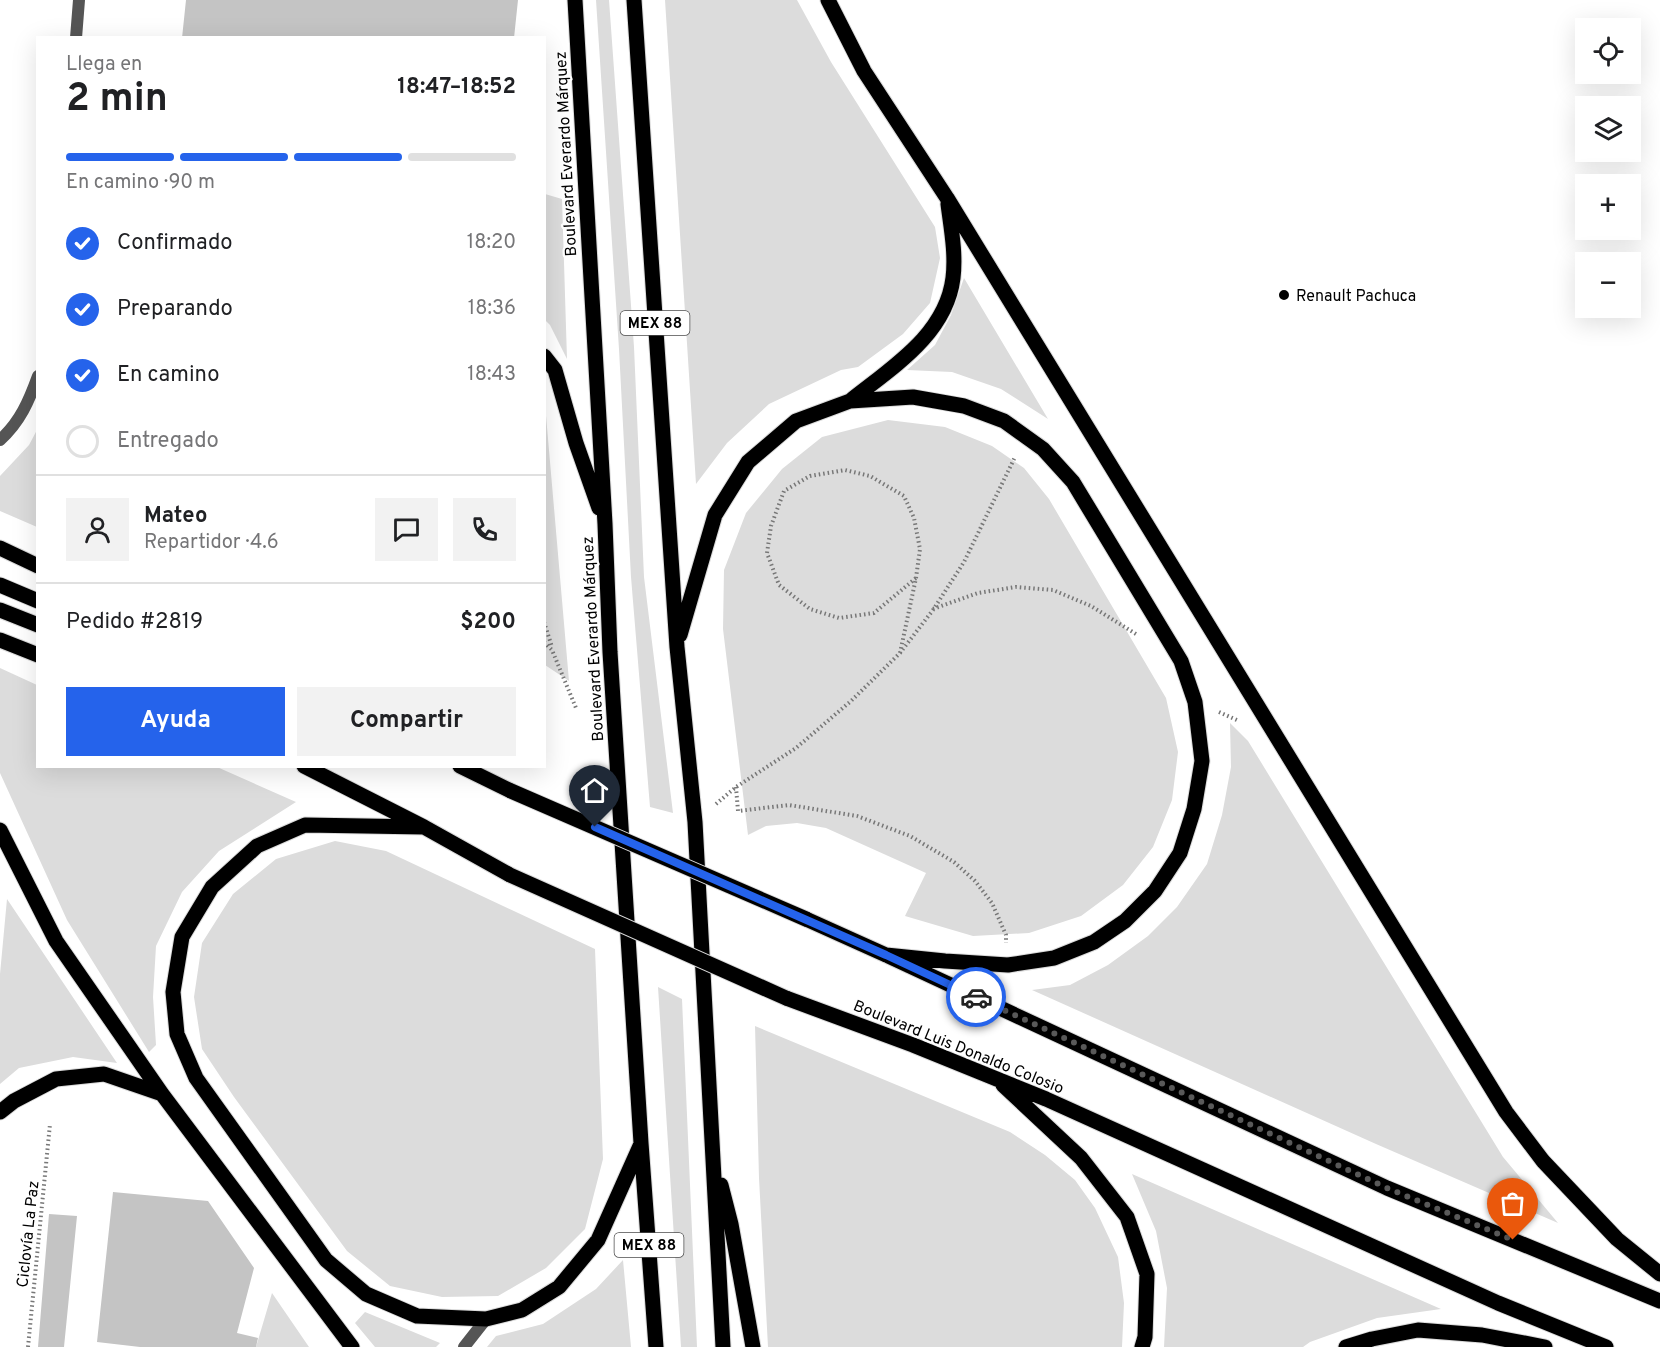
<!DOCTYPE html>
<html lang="es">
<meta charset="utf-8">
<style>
body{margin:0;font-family:Overpass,sans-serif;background:#f2f2f2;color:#202124;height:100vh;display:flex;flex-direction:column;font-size:22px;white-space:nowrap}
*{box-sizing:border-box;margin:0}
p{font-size:20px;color:#757577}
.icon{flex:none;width:33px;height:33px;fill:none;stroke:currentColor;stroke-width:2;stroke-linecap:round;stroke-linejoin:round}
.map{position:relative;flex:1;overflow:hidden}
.panel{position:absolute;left:36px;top:36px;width:510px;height:732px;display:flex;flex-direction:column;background:#fff;border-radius:0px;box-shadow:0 6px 24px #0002}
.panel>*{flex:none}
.fabs{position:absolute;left:1575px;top:18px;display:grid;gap:12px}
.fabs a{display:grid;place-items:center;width:66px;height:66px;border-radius:0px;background:#fff;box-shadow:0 6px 24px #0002;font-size:30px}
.pin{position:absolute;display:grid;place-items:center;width:51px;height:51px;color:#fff;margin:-62px -26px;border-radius:50% 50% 50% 0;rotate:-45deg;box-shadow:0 0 6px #0007}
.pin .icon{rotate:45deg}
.courier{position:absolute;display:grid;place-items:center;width:60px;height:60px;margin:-30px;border:4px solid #2563eb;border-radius:50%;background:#fff;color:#222;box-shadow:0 2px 8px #0007}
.head em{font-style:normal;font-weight:700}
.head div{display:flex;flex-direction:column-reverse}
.head{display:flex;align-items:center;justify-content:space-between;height:102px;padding:0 30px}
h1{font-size:39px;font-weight:700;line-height:45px}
.bar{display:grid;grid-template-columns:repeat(4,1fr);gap:9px 6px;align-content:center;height:72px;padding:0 30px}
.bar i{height:8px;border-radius:4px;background:#e0e0e0}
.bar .selected{background:#2563eb}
.bar p{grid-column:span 4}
.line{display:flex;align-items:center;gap:15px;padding:0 30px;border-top:2px solid #e0e0e0}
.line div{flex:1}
.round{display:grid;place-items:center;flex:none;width:63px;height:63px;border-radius:0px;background:#f2f2f2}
ol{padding:0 30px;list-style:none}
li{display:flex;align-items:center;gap:18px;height:66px}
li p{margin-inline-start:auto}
li .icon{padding:6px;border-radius:50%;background:#2563eb;color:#fff;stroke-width:4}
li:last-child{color:#757577}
li i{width:33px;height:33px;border:3px solid #e0e0e0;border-radius:50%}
.cta{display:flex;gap:12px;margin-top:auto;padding:12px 30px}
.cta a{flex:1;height:69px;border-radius:0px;background:#2563eb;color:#fff;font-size:24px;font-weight:700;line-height:69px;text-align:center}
.cta a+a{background:#f2f2f2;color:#202124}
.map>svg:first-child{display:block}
.green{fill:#dcdcdc}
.building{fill:#c4c4c4}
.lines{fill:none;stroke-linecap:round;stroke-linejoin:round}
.primary-casing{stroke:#dbdbdb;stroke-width:17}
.path{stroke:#777;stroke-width:4;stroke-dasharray:1.5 3;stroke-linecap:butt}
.service{stroke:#555;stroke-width:12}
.minor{stroke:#555;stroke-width:12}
.primary{stroke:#000;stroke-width:15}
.primary-bridge-casing{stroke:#dbdbdb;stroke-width:17;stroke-linecap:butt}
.primary-bridge{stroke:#000;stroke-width:15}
.done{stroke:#595959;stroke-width:6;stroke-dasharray:0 10.8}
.route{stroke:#2563eb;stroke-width:8}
.poi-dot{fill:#000;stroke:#fff;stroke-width:2}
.labels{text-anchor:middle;stroke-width:4.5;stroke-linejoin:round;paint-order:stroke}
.shield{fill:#fff;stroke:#4c4c4c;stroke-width:1.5}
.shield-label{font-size:15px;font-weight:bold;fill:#000}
.street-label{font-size:16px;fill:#000;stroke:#fff}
.poi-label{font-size:16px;fill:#000;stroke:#fff;text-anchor:start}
</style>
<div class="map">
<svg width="1660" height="1347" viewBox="0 0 1660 1347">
<rect width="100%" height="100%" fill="#fff"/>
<path class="green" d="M596,0H609L634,347L644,577L673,813L650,807L631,577L619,349Z
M665,0H797L831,62L935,227L940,258L930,303L903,334L858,367L841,370L769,404L727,443L696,484Z
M545,194L562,199L567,359L550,325L545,320Z
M964,278L1048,419L1001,389L952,372L907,370L935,345L951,315Z
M544,404H545L569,681L545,665Z
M888,420L945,427L992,446L1024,468L1049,499L1166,698L1178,752L1172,800L1153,847L1123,885L1081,916L1029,933L973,936L905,916L926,873L826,828L797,823L766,826L748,835L723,629L724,570L746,513L782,469L822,437Z
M37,430V527L0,511V476L29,445Z
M0,668L37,685L38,766L217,767L296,802L219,851L182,892L156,946L153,997L156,1045L149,1052L67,920L0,773Z
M1230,723L1248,741L1503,1157L1558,1223L1376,1144L1032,990L1070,985L1108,965L1148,936L1177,907L1207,864L1222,815L1231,767Z
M335,841L386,851L595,949L603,1159L585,1229L546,1268L498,1296L442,1297L390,1286L347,1251L234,1097L202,1049L194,997L202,943L233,894L276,859Z
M7,899L117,1063L73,1057L19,1068L0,1084V974Z
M658,987L682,999L697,1347H681Z
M755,1026L1010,1132L1045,1155L1075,1180L1095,1208L1118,1257L1124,1303L1122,1347H768L759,1178Z
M1132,1174L1441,1309L1377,1318L1310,1342L1303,1347H1164L1167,1288L1156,1231Z
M623,1260L631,1347H487L496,1336L543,1324L596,1289Z
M272,1293L309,1347H256Z
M365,1312L440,1343L436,1347H375L355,1323Z"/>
<path class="building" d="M186,0H518L514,38H182Z
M113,1192L208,1201L254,1268L237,1333L258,1338L256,1347H140L97,1342Z
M49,1214L77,1216L64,1347H38Z"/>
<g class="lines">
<g class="primary-casing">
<path id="primary" d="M575,0L605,524L610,652L641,1143L656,1347
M634,0L677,647L695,822L723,1347
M828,0L864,71L947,198L1506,1112L1543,1161L1617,1239L1660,1274
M544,356L555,370L576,443L599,508
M850,401C891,368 946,335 953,278C956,253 951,228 948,204
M0,548L38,566
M0,585L38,601
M0,610L38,625
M680,635L715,515L748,462L796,421L850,401L913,397L964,406L1004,421L1043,449L1073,482L1181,661L1195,702L1202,761L1194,809L1180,853L1155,891L1125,921L1094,942L1054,958L1008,965L945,961L886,955
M0,640L38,655
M304,766L424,827L510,875
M460,766L511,791
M424,827L305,825L257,846L212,887L182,937L173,992L177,1034L196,1078L326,1260L366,1294L417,1316L486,1319L522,1310L559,1287L598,1240L640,1146
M0,830L56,941L162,1094L352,1347
M806,919L886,955L1387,1188L1660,1301
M786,998L913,1045L1046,1099L1498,1303L1606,1347
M1003,1085L1081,1158L1127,1217L1147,1274L1145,1337L1142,1347
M0,1112L14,1101L56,1079L104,1074L162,1094
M721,1185L731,1224L753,1347
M1346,1347L1372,1339L1418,1330L1482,1335L1545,1347"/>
</g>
<path class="path" d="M933,609L978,593L1016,587L1053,590L1091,606L1136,634
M544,622L552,647
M544,642L552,650L576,708
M900,653L916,578L920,549L914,518L904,496L870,476L845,470L810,476L784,491L771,526L767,553L779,585L810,609L839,618L874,613L916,578
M1219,712L1239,721
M736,787L738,811L789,805L857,816L910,836L954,862L975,881L992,903L1006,935V943
M716,804L736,787L796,748L851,701L900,653L933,610L964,562L1015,457
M28,1347L50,1124"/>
<path class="service" d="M464,1347L486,1319"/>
<path class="minor" d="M76,38L79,0
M0,440C20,422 29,401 38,376"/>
<use href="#primary" class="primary"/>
<g class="primary-bridge-casing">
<path id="primary-bridge" d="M511,791L806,919
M510,875L786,998"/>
</g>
<use href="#primary-bridge" class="primary-bridge"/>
</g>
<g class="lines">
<path class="done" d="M976,997L1387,1188L1513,1240"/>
<path class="route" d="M595,827L886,955L976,997"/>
</g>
<circle class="poi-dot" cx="1284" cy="295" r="6"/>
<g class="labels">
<g class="shield">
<rect x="620.5" y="311" width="69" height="24" rx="4.5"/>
<rect x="614.5" y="1233" width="69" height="24" rx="4.5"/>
</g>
<g class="shield-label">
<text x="655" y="328">MEX 88</text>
<text x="649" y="1250">MEX 88</text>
</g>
<g class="street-label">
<text transform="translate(565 154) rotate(-93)" y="6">Boulevard Everardo Márquez</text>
<text transform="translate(592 639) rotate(-93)" y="6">Boulevard Everardo Márquez</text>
<text transform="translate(959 1046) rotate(22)" y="6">Boulevard Luis Donaldo Colosio</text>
<text transform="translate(27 1234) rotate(-84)" y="6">Ciclovía La Paz</text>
</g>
<g class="poi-label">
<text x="1296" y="301">Renault Pachuca</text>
</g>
</g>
</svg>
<div class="fabs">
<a><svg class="icon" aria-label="locate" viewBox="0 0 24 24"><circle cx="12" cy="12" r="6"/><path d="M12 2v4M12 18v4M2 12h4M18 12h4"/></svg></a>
<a><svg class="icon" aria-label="layers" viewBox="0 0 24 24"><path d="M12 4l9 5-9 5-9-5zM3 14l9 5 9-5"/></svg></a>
<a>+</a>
<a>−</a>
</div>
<div class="pin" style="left:1513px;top:1240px;background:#ea580c"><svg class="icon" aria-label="bag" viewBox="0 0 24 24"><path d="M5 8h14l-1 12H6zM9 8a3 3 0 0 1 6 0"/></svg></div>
<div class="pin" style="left:595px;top:827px;background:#1f2937"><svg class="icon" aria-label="home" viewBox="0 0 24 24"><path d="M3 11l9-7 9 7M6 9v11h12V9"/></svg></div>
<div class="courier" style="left:976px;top:997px"><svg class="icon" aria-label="car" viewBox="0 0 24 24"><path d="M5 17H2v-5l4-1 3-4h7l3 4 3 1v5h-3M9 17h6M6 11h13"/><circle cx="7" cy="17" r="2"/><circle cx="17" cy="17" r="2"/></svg></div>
<section class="panel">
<div class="head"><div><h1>2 min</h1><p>Llega en</p></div><em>18:47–18:52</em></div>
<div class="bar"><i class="selected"></i><i class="selected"></i><i class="selected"></i><i></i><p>En camino · 90 m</p></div>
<ol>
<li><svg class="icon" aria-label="check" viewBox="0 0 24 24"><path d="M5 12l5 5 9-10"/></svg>Confirmado<p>18:20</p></li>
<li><svg class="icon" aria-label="check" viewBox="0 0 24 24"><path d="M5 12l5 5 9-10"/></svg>Preparando<p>18:36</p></li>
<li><svg class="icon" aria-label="check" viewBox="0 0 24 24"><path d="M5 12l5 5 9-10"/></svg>En camino<p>18:43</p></li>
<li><i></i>Entregado</li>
</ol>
<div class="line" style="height:108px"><a class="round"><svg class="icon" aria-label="person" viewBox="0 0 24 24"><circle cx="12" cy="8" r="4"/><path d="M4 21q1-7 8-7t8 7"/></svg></a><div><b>Mateo</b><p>Repartidor · 4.6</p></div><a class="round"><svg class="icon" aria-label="chat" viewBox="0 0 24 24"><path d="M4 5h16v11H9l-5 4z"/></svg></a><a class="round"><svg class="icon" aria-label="phone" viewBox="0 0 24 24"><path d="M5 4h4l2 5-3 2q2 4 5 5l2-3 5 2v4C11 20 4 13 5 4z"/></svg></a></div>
<div class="line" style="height:78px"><div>Pedido #2819</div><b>$200</b></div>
<div class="cta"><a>Ayuda</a><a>Compartir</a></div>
</section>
</div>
